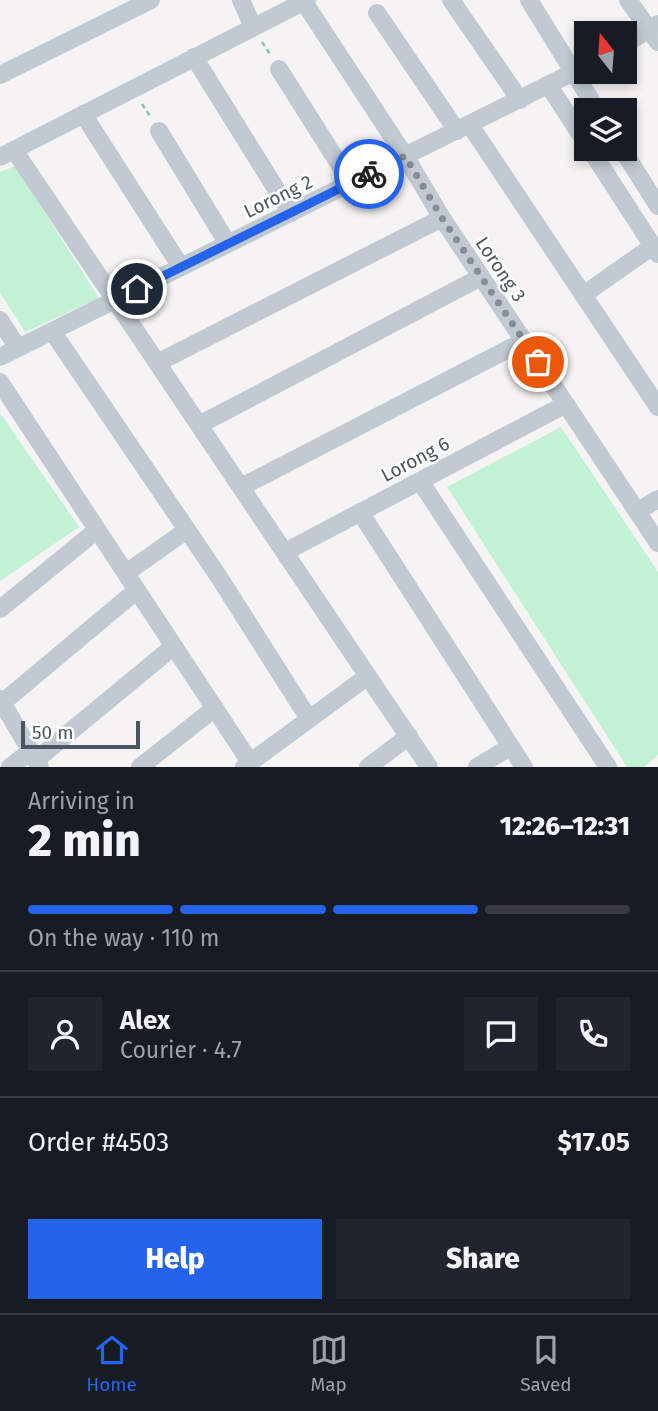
<!DOCTYPE html>
<meta charset="utf-8">
<style>
body{margin:0;font-family:"Fira Sans",sans-serif;background:#20242c;color:#f1f3f6;height:100vh;display:flex;flex-direction:column;font-size:26px;white-space:nowrap}
*{box-sizing:border-box;margin:0}
p{font-size:23px;color:#9ea1a6}
.icon{flex:none;width:38px;height:38px;fill:none;stroke:currentColor;stroke-width:2;stroke-linecap:round;stroke-linejoin:round}
.map{position:relative;height:767px;overflow:hidden}
.details{display:flex;flex-direction:column;background:#171b24;flex:1}
.details>*{flex:none}
.needle{width:46px;rotate:343deg}
.fabs{position:absolute;left:574px;top:21px;display:grid;gap:14px}
.fabs a{display:grid;place-items:center;width:63px;height:63px;border-radius:0px;background:#171b24;box-shadow:0 4px 10px #0003;font-size:35px}
.scale{position:absolute;left:21px;bottom:18px;width:119px;box-sizing:border-box;padding-left:7px;border:4px solid #4a5661;border-top:0;font-size:19px;line-height:24px;white-space:nowrap;color:#4a5661;-webkit-text-stroke:5px #fff;paint-order:stroke}
.pin{position:absolute;display:grid;place-items:center;width:60px;height:60px;color:#fff;margin:-30px;border:4px solid #fff;border-radius:50%;box-shadow:0 2px 7px #0007}
.courier{position:absolute;display:grid;place-items:center;width:70px;height:70px;margin:-35px;border:5px solid #2563eb;border-radius:50%;background:#fff;color:#222;box-shadow:0 2px 9px #0007}
.headline em{font-style:normal;font-weight:800}
.headline div{display:flex;flex-direction:column-reverse}
.headline{display:flex;align-items:center;justify-content:space-between;height:119px;padding:0 28px}
h1{font-size:46px;font-weight:800;line-height:52px}
.bar{display:grid;grid-template-columns:repeat(4,1fr);gap:10px 7px;align-content:center;height:84px;padding:0 28px}
.bar i{height:9px;border-radius:5px;background:#363941}
.bar .on{background:#2563eb}
.bar p{grid-column:span 4}
.line{display:flex;align-items:center;gap:18px;padding:0 28px;border-top:2px solid #363941}
.line div{flex:1}
.round{display:grid;place-items:center;flex:none;width:74px;height:74px;border-radius:0px;background:#20242c}
.action{display:flex;gap:14px;margin-top:auto;padding:14px 28px}
.action a{flex:1;height:80px;border-radius:0px;background:#2563eb;color:#fff;font-size:28px;font-weight:800;line-height:80px;text-align:center}
.action a+a{background:#20242c;color:#f1f3f6}
.tab-bar{display:flex;justify-content:space-around;align-items:center;height:98px;border-top:2px solid #363941;background:#171b24;font-size:19px;color:#9ea1a6}
.tab-bar a{display:grid;justify-items:center;gap:4px}
.tab-bar .on{color:#2563eb}
.map>svg:first-child{display:block}
.green{fill:#c3f1d5}
.lines{fill:none;stroke-linecap:round;stroke-linejoin:round}
.path{stroke:#7ad0a6;stroke-width:2.5;stroke-dasharray:5 3.5;stroke-linecap:butt}
.minor{stroke:#c1cad2;stroke-width:18}
.done{stroke:#868d94;stroke-width:7;stroke-dasharray:0 12.6}
.route{stroke:#2563eb;stroke-width:9}
.labels{text-anchor:middle;stroke-width:5;stroke-linejoin:round;paint-order:stroke}
.street-label{font-size:19px;fill:#4a5661;stroke:#fff}
</style>
<div class="map">
<svg width="658" height="767" viewBox="0 0 658 767">
<rect width="100%" height="100%" fill="#f5f3f3"/>
<path class="green" d="M15,166L99,298L25,332L0,293V172Z
M0,413L79,527L0,581Z
M561,427L658,572V755L644,767H627L447,487Z"/>
<g class="lines">
<path class="path" d="M262,42L270,54
M142,104L150,116"/>
<path class="minor" d="M241,0L253,27
M451,0L520,100
M529,0L597,110
M628,0L658,42
M304,2L405,156L442,218L658,543
M377,13L457,131
M625,44L658,24
M194,57L291,213
M279,69L351,183
M0,75L151,0
M549,86L586,143
M83,114L181,267
M470,125L658,407
M159,131L228,244
M590,149L658,254
M622,149L658,206
M14,150L429,767
M0,157L307,0
M583,295L653,246
M0,320L18,348
M52,331L219,577L309,719
M0,357L586,66
M157,363L442,218
M0,382L250,762
M199,425L481,277
M420,481L608,767
M241,487L524,341
M360,512L524,767
M637,512L658,499
M285,552L566,404
M126,573L187,530
M0,609L97,530
M0,699L40,767
M2,703L137,590
M36,760L174,646
M10,767L31,751
M140,767L215,708
M244,767L368,676
M368,767L409,736
M477,767L510,747"/>
</g>
<g class="lines">
<path class="done" d="M369,174L405,156L442,218L538,362"/>
<path class="route" d="M137,289L369,174"/>
</g>
<g class="labels">
<g class="street-label">
<text transform="translate(278 196) rotate(-26)" y="7">Lorong 2</text>
<text transform="translate(501 269) rotate(56)" y="7">Lorong 3</text>
<text transform="translate(415 459) rotate(-28)" y="7">Lorong 6</text>
</g>
</g>
</svg>
<div class="fabs">
<a><svg class="needle" viewBox="-14 -14 28 28"><path d="M0-13l5 13h-10z" fill="#e53935"/><path d="M0 13l5-13h-10z" fill="#9ea1a6"/></svg></a>
<a><svg class="icon" aria-label="layers" viewBox="0 0 24 24"><path d="M12 4l9 5-9 5-9-5zM3 14l9 5 9-5"/></svg></a>
</div>
<div class="scale">50 m</div>
<div class="pin" style="left:538px;top:362px;background:#ea580c"><svg class="icon" aria-label="bag" viewBox="0 0 24 24"><path d="M5 8h14l-1 12H6zM9 8a3 3 0 0 1 6 0"/></svg></div>
<div class="pin" style="left:137px;top:289px;background:#1f2937"><svg class="icon" aria-label="home" viewBox="0 0 24 24"><path d="M3 11l9-7 9 7M6 9v11h12V9"/></svg></div>
<div class="courier" style="left:369px;top:174px"><svg class="icon" aria-label="bike" viewBox="0 0 24 24"><circle cx="6" cy="16" r="4"/><circle cx="18" cy="16" r="4"/><path d="M6 16l4-8h5l3 8M10 8l3 8H6M13 5h3"/></svg></div>
</div>
<section class="details">
<div class="headline"><div><h1>2 min</h1><p>Arriving in</p></div><em>12:26–12:31</em></div>
<div class="bar"><i class="on"></i><i class="on"></i><i class="on"></i><i></i><p>On the way · 110 m</p></div>
<div class="line" style="height:126px"><a class="round"><svg class="icon" aria-label="person" viewBox="0 0 24 24"><circle cx="12" cy="8" r="4"/><path d="M4 21q1-7 8-7t8 7"/></svg></a><div><b>Alex</b><p>Courier · 4.7</p></div><a class="round"><svg class="icon" aria-label="chat" viewBox="0 0 24 24"><path d="M4 5h16v11H9l-5 4z"/></svg></a><a class="round"><svg class="icon" aria-label="phone" viewBox="0 0 24 24"><path d="M5 4h4l2 5-3 2q2 4 5 5l2-3 5 2v4C11 20 4 13 5 4z"/></svg></a></div>
<div class="line" style="height:91px"><div>Order #4503</div><b>$17.05</b></div>
<div class="action"><a>Help</a><a>Share</a></div>
</section>
<nav class="tab-bar">
<a class="on"><svg class="icon" aria-label="home" viewBox="0 0 24 24"><path d="M3 11l9-7 9 7M6 9v11h12V9"/></svg>Home</a>
<a><svg class="icon" aria-label="map" viewBox="0 0 24 24"><path d="M3 6l6-2 6 2 6-2v14l-6 2-6-2-6 2zM9 4v14M15 6v14"/></svg>Map</a>
<a><svg class="icon" aria-label="saved" viewBox="0 0 24 24"><path d="M7 4h10v16l-5-4-5 4z"/></svg>Saved</a>
</nav>
